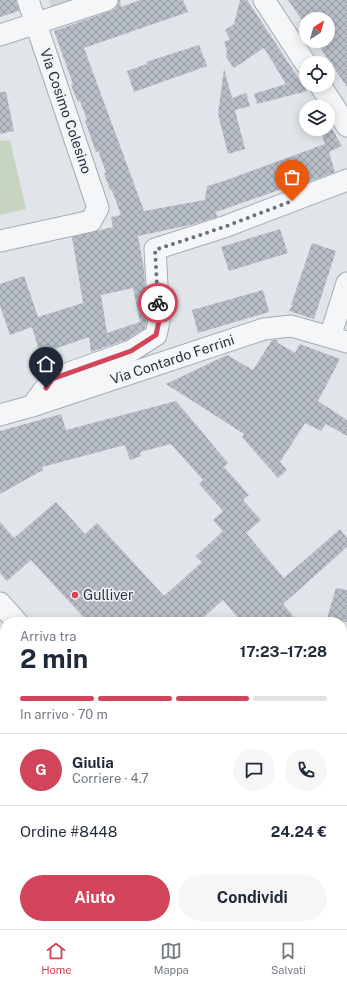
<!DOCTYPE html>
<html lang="it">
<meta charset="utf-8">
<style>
body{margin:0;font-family:"Public Sans",sans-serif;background:#f6f6f7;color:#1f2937;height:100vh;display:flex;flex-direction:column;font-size:15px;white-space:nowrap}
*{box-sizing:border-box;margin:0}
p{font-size:13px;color:#747a83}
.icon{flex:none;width:22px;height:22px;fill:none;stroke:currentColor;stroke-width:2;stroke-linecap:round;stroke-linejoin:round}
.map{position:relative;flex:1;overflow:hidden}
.sheet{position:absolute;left:0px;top:617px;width:347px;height:312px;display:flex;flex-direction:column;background:#fff;border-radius:16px 16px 0 0;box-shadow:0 2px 10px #0003}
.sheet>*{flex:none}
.needle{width:26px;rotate:37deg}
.fabs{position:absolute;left:299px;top:12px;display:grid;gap:8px}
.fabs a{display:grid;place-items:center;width:36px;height:36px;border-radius:50%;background:#fff;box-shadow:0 2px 10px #0003;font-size:20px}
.pin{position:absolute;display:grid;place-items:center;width:34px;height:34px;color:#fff;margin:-41px -17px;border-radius:50% 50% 50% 0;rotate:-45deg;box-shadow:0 0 4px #0007}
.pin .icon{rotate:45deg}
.courier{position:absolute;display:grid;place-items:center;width:40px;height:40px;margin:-20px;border:3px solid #d14459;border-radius:50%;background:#fff;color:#222;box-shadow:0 1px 5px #0007}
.head em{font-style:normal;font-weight:700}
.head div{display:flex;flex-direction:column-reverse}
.head{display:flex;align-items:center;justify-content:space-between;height:68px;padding:0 20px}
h1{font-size:26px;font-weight:700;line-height:30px}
.bar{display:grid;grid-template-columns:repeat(4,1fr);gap:6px 4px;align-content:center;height:48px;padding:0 20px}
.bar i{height:5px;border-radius:3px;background:#e0e1e3}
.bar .selected{background:#d14459}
.bar p{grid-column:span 4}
.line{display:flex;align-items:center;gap:10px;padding:0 20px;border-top:1px solid #e0e1e3}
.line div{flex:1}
.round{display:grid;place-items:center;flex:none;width:42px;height:42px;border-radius:21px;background:#f6f6f7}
.action{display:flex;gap:8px;margin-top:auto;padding:8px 20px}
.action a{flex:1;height:46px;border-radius:24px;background:#d14459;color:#fff;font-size:16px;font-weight:700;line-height:46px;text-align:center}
.action a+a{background:#f6f6f7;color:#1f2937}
.menu{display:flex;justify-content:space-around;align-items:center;height:56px;border-top:1px solid #e0e1e3;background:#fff;font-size:11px;color:#747a83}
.menu a{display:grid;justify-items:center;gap:2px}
.menu .selected{color:#d14459}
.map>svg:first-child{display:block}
.built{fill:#cfd4dc}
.green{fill:#c7d4c2}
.building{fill:url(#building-cross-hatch);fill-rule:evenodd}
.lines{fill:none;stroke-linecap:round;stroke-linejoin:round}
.minor-casing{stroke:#a6acb4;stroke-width:23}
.minor{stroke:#f4f6f8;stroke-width:21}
.done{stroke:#69717d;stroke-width:4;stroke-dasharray:0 7.2}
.route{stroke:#d14459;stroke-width:5}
.poi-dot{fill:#d14459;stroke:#f1f4f7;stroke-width:1.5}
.labels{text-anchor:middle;stroke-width:3;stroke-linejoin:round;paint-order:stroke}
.street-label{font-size:14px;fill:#293242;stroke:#f1f4f7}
.poi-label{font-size:14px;fill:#293242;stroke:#f1f4f7;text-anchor:start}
</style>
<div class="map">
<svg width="347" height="929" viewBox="0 0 347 929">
<defs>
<pattern id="building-cross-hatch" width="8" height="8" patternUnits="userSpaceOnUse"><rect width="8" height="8" fill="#b8bec7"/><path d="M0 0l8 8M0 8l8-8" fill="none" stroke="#969ba3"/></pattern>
</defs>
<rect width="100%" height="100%" fill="#e1e5ea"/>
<path class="built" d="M49,0H73L52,8Z
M0,754L5,756V924H83L82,929H0Z"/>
<path class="green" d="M10,140L26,209L0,215V141Z
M205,924H241L246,929H203Z"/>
<path class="building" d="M0,0H16L19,11L0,17Z
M119,0H120L121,7L140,0H183L188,12L84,48L144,211L205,200L207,186L224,181L325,144L320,130L328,129V128L331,127L342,146L329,152L335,172L289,189L288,187L216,212L217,217L190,225L138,236L144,269L147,320L145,328L126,340L91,352L89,337L40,354L32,327L10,335L0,306V284L24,276L38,317L83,303L72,237L113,227L111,217L121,215L112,190H110L104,173L106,172L98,151L96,152L85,121L87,120L80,101L78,102L71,85L73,84L54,31L111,11L116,8ZM133,288L140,322L107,333L101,295Z
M240,0H247L307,91L257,104L254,94L286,84L264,48L234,68L226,57L227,52L224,42L230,39L225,30L234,24Z
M288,0H347V87L316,41H328V19H306V26Z
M199,45L207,66L134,92L127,71L147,64L146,62Z
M224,69L232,98L246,93L250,106L235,110L245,149L228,154L218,114Z
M0,92H6L14,131L0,134Z
M280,229L288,253L229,271L221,247Z
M312,243L336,251L314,319L289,311L293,305H291Z
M263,290L269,312L198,333L192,310Z
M272,340H277L278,343L295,353L300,344L340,359L318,401L347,420V436L326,424L321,431L305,423L280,462L287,470L278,478L242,437L244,434L166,384L227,355L253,370Z
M176,401L228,463L224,467L249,495L243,500L261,520L246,533L284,578L340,529L347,538V547L283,604L298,622H242L223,600L198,622H88L31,560L7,581L0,573V522L14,538L56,502L85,534L97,523L164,596L202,562L196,556L223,531L213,520L223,511L199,484L203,480L171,444L140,452L141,456L130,460L125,445L42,467L43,470L0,494V431L61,414L66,430Z
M336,588L347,590V622H326Z"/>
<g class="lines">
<g class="minor-casing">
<g id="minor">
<path d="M264,0L306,64"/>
<path d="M0,35L107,0"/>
<path d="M320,85L347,126"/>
<path d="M0,241L91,221L98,208L28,0"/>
<path d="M330,337L347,283"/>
<path d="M32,406L52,379L131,351L156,335L159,321L155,249L224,227L347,180"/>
<path id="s1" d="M0,415L32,406L264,329L291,326L347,342"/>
<path d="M0,603L17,622"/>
<path d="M277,924L281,929"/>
<path d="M95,929L97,924"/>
</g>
</g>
<use href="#minor" class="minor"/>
</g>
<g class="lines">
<path class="done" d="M158,303L155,250L224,227L292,201"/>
<path class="route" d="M46,388L52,379L131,351L156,335L159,321L158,303"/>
</g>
<circle class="poi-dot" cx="75" cy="595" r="4"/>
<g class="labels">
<g class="street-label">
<text transform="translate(66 111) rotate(71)" y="5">Via Cosimo Colesino</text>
<text dy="5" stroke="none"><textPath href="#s1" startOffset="181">Via Contardo Ferrini</textPath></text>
</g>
<g class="poi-label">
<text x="83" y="600">Gulliver</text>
</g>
</g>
</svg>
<div class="fabs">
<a><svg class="needle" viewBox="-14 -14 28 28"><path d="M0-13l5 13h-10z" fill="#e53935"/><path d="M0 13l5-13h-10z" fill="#747a83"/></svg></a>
<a><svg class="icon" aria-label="locate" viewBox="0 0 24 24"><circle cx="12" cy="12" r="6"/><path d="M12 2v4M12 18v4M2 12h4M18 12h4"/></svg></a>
<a><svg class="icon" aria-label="layers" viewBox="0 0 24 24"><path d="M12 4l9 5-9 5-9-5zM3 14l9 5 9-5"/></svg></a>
</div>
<div class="pin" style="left:292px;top:201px;background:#ea580c"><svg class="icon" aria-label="bag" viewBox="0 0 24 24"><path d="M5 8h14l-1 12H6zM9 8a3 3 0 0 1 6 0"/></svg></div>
<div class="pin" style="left:46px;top:388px;background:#1f2937"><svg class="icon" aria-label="home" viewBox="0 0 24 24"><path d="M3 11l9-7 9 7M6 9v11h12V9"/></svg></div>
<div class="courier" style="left:158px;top:303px"><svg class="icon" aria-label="bike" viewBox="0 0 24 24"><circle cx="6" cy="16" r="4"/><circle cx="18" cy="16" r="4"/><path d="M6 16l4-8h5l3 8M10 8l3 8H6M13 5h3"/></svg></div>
<section class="sheet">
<div class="head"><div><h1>2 min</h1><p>Arriva tra</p></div><em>17:23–17:28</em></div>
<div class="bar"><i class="selected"></i><i class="selected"></i><i class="selected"></i><i></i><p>In arrivo · 70 m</p></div>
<div class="line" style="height:72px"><b class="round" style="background:#d14459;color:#fff">G</b><div><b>Giulia</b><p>Corriere · 4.7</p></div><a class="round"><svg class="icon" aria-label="chat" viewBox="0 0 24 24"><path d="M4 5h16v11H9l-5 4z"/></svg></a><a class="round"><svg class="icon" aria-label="phone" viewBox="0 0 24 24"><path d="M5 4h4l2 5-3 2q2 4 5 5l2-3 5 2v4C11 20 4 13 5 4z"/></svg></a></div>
<div class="line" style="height:52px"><div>Ordine #8448</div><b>24.24 €</b></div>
<div class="action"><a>Aiuto</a><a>Condividi</a></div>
</section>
</div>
<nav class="menu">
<a class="selected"><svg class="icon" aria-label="home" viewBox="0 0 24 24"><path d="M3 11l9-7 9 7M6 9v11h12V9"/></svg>Home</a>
<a><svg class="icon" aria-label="map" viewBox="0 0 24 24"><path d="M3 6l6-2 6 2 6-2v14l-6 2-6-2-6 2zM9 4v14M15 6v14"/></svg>Mappa</a>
<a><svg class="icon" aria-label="saved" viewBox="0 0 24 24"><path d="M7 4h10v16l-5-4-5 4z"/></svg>Salvati</a>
</nav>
